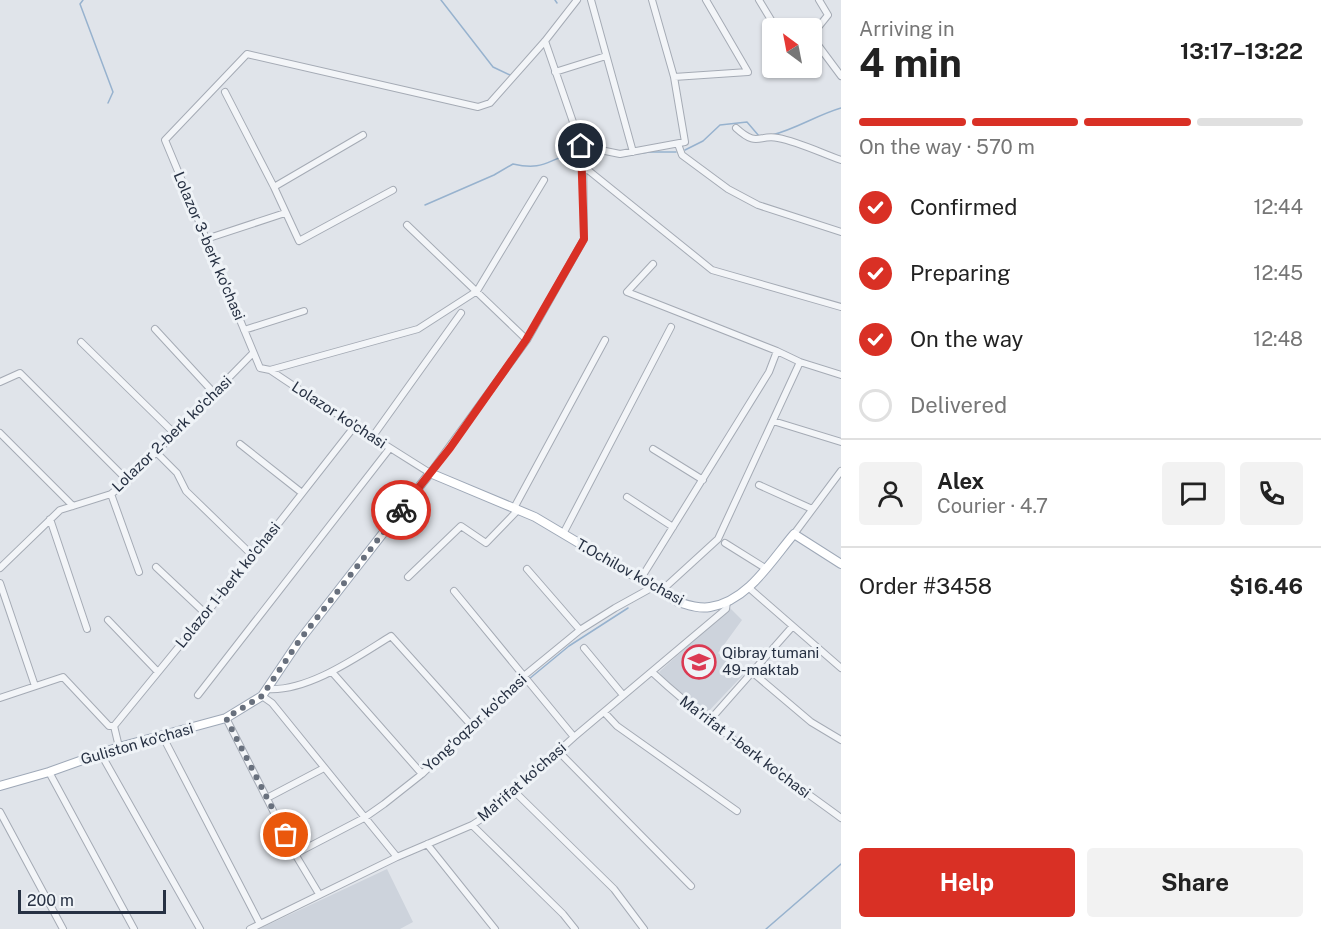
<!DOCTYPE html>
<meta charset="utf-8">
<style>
body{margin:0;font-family:"Public Sans",sans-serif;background:#f2f2f2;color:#222;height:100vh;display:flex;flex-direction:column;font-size:22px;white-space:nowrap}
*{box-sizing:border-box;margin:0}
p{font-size:20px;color:#767676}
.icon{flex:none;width:33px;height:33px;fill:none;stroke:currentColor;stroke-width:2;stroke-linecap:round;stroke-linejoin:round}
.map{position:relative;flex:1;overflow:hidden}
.drawer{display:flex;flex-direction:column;background:#fff;width:480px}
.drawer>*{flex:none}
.needle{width:39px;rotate:328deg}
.fabs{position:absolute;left:762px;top:18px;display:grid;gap:12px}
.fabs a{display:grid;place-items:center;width:60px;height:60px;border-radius:6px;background:#fff;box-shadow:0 2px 4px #0004;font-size:30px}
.scale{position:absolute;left:18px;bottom:15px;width:148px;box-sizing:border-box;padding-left:6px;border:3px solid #273143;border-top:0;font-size:16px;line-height:21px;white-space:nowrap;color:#273143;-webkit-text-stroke:4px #eff3f7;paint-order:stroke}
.pin{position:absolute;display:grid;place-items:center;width:51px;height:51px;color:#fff;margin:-26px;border:3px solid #fff;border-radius:50%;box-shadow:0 2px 6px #0007}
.courier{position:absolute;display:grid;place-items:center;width:60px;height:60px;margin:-30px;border:4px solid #d93025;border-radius:50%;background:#fff;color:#222;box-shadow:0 2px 8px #0007}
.summary em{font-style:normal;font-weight:700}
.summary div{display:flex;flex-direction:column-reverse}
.summary{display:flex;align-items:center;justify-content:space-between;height:102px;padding:0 18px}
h1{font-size:39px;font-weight:700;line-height:45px}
.bar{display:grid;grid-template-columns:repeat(4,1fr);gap:9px 6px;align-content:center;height:72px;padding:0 18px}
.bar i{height:8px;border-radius:4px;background:#e0e0e0}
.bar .selected{background:#d93025}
.bar p{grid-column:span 4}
.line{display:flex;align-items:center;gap:15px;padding:0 18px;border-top:2px solid #e0e0e0}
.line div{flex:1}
.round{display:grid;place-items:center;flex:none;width:63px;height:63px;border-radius:6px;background:#f2f2f2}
ol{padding:0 18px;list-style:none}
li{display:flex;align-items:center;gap:18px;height:66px}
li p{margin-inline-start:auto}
li .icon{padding:6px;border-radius:50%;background:#d93025;color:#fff;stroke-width:4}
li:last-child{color:#767676}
li i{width:33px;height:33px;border:3px solid #e0e0e0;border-radius:50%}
.primary-button{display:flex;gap:12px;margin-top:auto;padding:12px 18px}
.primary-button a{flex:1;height:69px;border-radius:6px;background:#d93025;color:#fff;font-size:24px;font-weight:700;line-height:69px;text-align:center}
.primary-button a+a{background:#f2f2f2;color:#222}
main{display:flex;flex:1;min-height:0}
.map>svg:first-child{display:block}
.built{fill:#cdd3dc}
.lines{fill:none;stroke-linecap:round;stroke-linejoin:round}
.stream{stroke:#97b2ce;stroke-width:1.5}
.minor-casing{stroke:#a5abb5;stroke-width:8}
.major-casing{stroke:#9ea8b7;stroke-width:10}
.minor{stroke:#f3f5f8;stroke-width:6}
.major{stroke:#fff;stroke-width:8}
.done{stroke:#68707d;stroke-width:6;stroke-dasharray:0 10.8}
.route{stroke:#d93025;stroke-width:8}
.labels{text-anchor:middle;stroke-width:6;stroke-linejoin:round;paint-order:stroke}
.street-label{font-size:15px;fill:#273143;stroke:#eff3f7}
.poi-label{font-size:15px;fill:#273143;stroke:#eff3f7;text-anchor:start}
</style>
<main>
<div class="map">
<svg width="841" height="929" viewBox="0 0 841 929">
<rect width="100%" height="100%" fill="#e0e4ea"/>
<path class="built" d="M730,608L742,620L718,653L743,675L705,715L669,685L659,672Z
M387,869L413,922L400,929H259Z"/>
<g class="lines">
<path class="stream" d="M83,0L80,4L113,92L108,103
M441,0L493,67L510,75
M555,0L557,3
M772,135C796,129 817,115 841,108
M685,150L703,141L720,125L747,122L759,136
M585,152L607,154
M623,156L649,152H676
M425,205L494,175L513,164C547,172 548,157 578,153
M529,679L569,646L628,608
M492,710L525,683
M766,929L841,864"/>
<g class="minor-casing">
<path id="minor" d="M591,0L633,152
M759,0L776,28
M812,35L828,15L819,0
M812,37L841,76
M545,41L583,151L584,239L527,340L430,473C376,439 323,406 270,370L260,368L165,140L247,54L478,107L490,103L545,41L577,0
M555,72L606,56
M674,77L748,72L706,0
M225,92L274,187L299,241L393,190
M736,128C758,148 758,134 778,138C799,142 821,153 841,160
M678,144L682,155L728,189L758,205L841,232
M581,146L620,154L685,142L674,77L652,0
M583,166L712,270L841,307
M274,187L363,135
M407,225L527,340
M206,239L285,213
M653,264L627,292L777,351
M155,329L214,393
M244,330L304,311
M81,342L174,433
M270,370L418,329L477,291L544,180
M0,382L20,373L128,481
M773,421L841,442
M0,433L73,506
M373,436L461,313
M240,444L302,493
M653,449L703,480
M156,452L177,473L186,491L253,556
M759,485L812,509
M111,494L139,572
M627,497L673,527
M514,508L605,340
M50,519L87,629
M563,534L671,327
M794,534L841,471
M725,543L765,568
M156,567L205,613
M0,568L60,510L111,494L128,481L253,353
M527,569L580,630
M408,577L461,526L486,543L518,510
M640,580L769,372L777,351L800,362L841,375
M0,583L35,686
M748,587L841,668
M454,591L574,737
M660,592L718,539L800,362
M108,620L157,671
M584,648L623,695
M332,672L422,774
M652,672C710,726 777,771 841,818
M752,672L811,722L841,740
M267,689C308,692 357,657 391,636L471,725
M198,695L390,448
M262,696L272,703L397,857
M0,698L63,677L109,726H114
M604,712L617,726L737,811
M226,718L295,854L319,894
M709,721L792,627
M163,737L260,924
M119,747L114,726L253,556L354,427
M558,751L691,886
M101,754L200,929
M49,772L134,929
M515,792L614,889L644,929
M267,798L324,768
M0,812L63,929
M472,825L563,914L575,929
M427,844L495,929
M295,854L364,818L384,804L422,774L525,675L580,630L615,608L653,587
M250,929L397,857L472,825L489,814L574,737L726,609L727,602"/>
</g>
<g class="major-casing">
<path id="major" d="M0,786L49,772L119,747L226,718L262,696L299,641L430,473L535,517L678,602C688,605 699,609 710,607C748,601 771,561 794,534L841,564"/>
</g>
<use href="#minor" class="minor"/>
<use href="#major" class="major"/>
</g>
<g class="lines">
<path class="done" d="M286,835L226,718L262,696L299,641L401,510"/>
<path class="route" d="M401,510L450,448L526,340L584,239L581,146"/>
</g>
<defs>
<g id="school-ring" transform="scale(1.725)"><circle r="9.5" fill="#eff3f7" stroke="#db3952" stroke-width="1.5"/><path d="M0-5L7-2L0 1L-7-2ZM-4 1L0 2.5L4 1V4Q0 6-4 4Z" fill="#db3952"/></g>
</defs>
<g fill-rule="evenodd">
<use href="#school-ring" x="699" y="662"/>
</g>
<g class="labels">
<g class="street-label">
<text transform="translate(209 246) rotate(67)" y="5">Lolazor 3-berk ko'chasi</text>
<text transform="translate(339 415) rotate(33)" y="5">Lolazor ko'chasi</text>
<text transform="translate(172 434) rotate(-44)" y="5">Lolazor 2-berk ko'chasi</text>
<text transform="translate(630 572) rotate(29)" y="5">T.Ochilov ko'chasi</text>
<text transform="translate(228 585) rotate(-51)" y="5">Lolazor 1-berk ko'chasi</text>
<text transform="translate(475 723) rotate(-43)" y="5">Yong'oqzor ko'chasi</text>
<text transform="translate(137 744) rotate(-16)" y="5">Guliston ko'chasi</text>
<text transform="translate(745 747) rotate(37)" y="5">Ma’rifat 1-berk ko'chasi</text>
<text transform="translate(522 782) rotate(-41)" y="5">Ma'rifat ko'chasi</text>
</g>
<g class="poi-label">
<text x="722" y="658">Qibray tumani<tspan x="722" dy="17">49-maktab</tspan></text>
</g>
</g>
</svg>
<div class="fabs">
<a><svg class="needle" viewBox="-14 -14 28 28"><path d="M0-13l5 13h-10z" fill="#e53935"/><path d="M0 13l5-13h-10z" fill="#767676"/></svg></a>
</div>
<div class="scale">200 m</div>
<div class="pin" style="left:286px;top:835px;background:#ea580c"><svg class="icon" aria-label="bag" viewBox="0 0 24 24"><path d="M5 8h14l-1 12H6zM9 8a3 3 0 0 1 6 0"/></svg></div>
<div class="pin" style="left:581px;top:146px;background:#1f2937"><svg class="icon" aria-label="home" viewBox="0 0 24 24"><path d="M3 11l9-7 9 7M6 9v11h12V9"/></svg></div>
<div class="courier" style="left:401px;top:510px"><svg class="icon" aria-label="bike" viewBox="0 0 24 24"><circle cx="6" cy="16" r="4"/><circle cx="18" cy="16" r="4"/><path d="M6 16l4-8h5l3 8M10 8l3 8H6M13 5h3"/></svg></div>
</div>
<section class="drawer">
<div class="summary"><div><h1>4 min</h1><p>Arriving in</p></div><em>13:17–13:22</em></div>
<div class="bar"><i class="selected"></i><i class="selected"></i><i class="selected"></i><i></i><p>On the way · 570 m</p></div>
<ol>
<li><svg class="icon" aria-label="check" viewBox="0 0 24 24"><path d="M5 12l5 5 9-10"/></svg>Confirmed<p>12:44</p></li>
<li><svg class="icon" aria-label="check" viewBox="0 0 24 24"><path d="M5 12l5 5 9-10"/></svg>Preparing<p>12:45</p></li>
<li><svg class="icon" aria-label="check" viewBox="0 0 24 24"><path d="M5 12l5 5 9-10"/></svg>On the way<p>12:48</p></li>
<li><i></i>Delivered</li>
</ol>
<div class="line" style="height:108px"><a class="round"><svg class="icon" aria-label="person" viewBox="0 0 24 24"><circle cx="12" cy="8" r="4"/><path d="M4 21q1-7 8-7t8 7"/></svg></a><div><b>Alex</b><p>Courier · 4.7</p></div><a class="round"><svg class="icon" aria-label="chat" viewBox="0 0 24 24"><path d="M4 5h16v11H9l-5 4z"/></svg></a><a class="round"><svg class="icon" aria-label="phone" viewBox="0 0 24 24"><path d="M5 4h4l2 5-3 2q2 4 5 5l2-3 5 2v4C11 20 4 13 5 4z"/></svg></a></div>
<div class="line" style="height:78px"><div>Order #3458</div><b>$16.46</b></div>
<div class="primary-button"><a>Help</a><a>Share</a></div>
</section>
</main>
